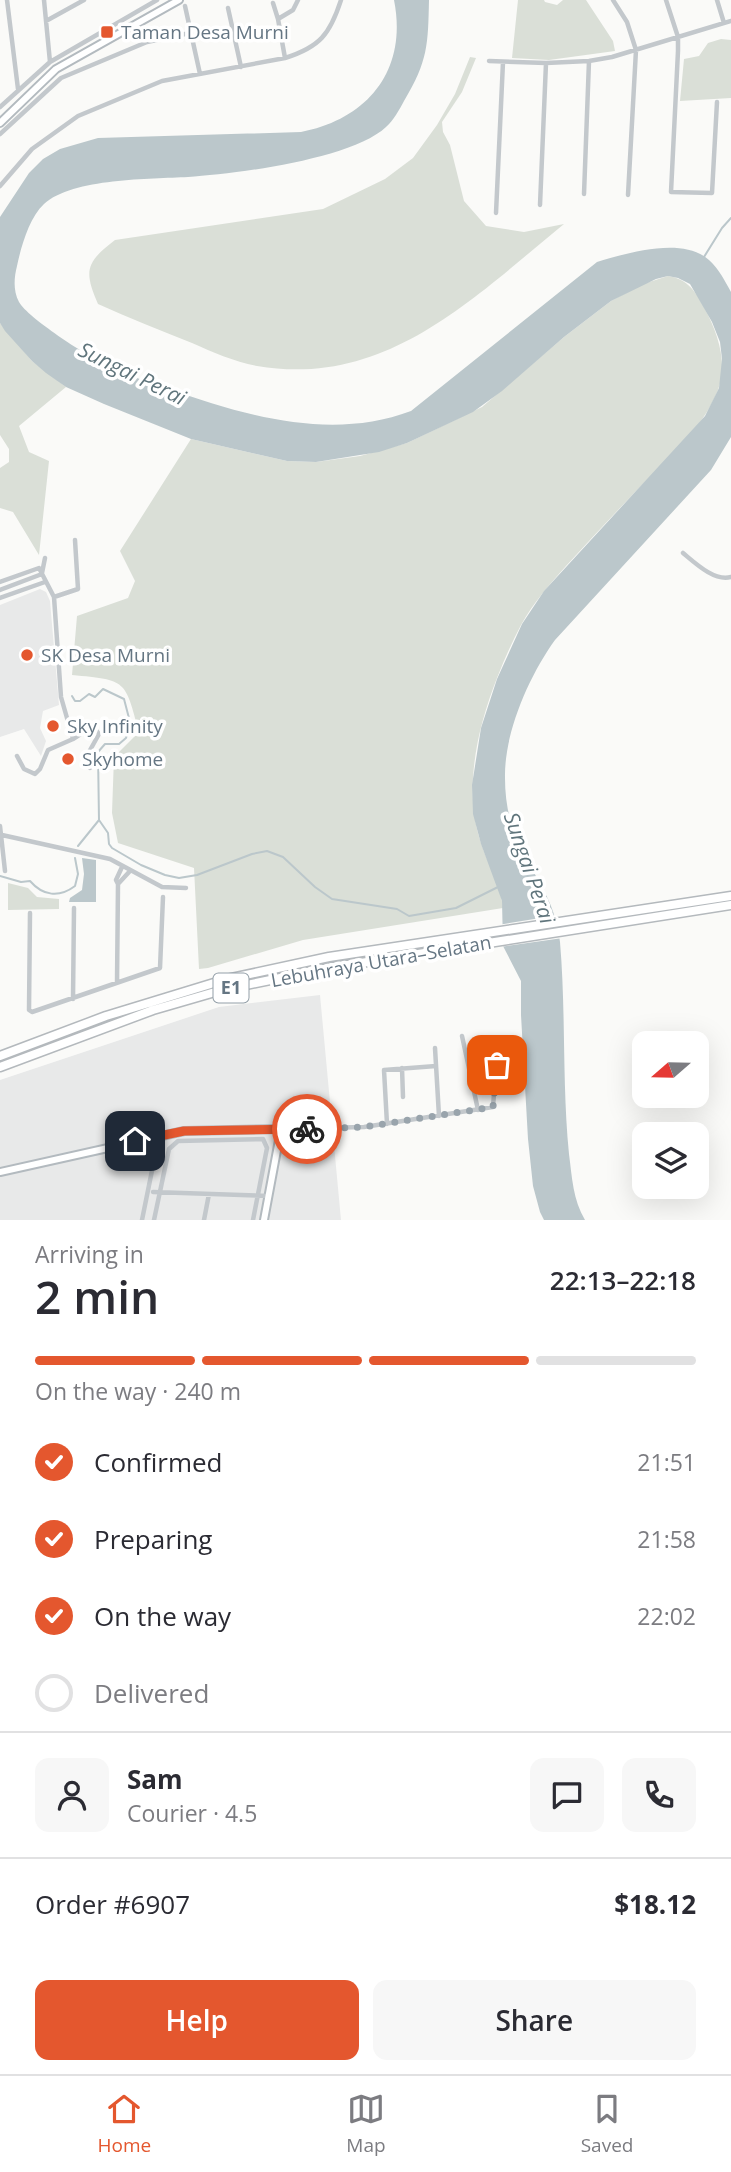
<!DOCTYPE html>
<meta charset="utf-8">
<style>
body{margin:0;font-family:"Open Sans",sans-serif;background:#f7f7f7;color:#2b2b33;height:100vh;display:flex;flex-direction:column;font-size:26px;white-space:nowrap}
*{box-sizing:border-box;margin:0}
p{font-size:23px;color:#7c7c81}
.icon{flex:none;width:38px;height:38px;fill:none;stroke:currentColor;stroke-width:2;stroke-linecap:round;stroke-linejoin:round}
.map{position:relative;height:1220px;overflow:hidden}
.sheet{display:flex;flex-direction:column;background:#fff;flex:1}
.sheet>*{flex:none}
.needle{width:46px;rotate:250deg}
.buttons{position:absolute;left:632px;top:1031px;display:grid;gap:14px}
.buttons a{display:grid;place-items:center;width:77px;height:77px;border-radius:14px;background:#fff;box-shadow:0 7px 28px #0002;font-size:35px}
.pin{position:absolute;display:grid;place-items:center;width:60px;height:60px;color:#fff;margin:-30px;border-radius:14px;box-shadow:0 4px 10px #0006}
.courier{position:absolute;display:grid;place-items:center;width:70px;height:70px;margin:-35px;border:5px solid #e4572e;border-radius:50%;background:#fff;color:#222;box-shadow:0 2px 9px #0007}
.summary em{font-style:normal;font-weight:600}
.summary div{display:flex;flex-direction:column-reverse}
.summary{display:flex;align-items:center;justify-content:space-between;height:119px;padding:0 35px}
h1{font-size:46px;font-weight:600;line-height:52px}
.bar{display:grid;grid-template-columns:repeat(4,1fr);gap:10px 7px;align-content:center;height:84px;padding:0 35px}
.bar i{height:9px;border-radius:5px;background:#e1e1e2}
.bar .active{background:#e4572e}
.bar p{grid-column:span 4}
.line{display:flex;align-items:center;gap:18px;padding:0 35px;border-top:2px solid #e1e1e2}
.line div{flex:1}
.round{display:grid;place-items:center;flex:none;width:74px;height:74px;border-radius:14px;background:#f7f7f7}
ol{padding:0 35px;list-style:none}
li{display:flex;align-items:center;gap:21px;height:77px}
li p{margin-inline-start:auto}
li .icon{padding:7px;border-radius:50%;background:#e4572e;color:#fff;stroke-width:4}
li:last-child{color:#7c7c81}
li i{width:38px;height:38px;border:4px solid #e1e1e2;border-radius:50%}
.button{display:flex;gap:14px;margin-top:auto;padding:14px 35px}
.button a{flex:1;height:80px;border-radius:14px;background:#e4572e;color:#fff;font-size:28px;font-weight:600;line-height:80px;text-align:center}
.button a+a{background:#f7f7f7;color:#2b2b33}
.menu{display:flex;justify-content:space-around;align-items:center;height:98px;border-top:2px solid #e1e1e2;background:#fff;font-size:19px;color:#7c7c81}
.menu a{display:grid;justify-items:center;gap:4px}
.menu .active{color:#e4572e}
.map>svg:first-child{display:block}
.built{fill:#e8e9e9}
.green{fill:#dadfd7}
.water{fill:#bbc7cb}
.pier{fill:#fafaf8}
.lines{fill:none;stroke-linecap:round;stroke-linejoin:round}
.stream{stroke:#bbc7cb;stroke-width:2}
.secondary-casing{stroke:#b3babf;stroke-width:10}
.highway-casing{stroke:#b4b9bd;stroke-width:11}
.street{stroke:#c3c8cc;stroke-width:4.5}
.secondary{stroke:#fff;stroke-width:6}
.highway{stroke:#fff;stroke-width:8}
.done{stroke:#99a4ac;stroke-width:7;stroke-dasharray:0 12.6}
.route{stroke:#e4572e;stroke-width:9}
.poi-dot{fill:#e4572e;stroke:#fff;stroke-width:2.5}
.labels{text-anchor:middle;stroke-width:7;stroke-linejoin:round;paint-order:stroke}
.shield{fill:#fff;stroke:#939fa8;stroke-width:2}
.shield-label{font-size:18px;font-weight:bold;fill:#657683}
.poi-label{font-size:19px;fill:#657683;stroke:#fff;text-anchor:start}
.street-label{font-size:19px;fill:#657683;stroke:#fff}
.water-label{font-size:21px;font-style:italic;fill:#60757c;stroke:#fff}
</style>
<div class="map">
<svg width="731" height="1220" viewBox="0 0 731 1220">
<rect width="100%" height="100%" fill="#fafaf8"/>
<path class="built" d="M40,589L46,592L50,601L59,705L43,711L40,728L46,741L41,756L24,729L0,737V605Z
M320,995L341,1220H0V1080L219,1007Z"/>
<path class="green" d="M518,0H544L545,2L557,5L563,0H586L613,41L615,51L549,60L512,58Z
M721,39L731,40V98L680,101L684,59L699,56L708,43Z
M470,57L476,58L462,92L442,122L443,132L450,145L464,201L486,226L524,232L564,224C473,298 386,388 257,366C235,362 212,352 192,343C160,330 129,318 98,304C84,271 85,263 115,240L323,209L385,179L413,158L437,125L455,94Z
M668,276C688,279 696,292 705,309C718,334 728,363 718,390C702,430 667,459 638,489C614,514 590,540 566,566C550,584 533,603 521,625C512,642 504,660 497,678C477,729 463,790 481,843C488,865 501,885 503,908L303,940L208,968L199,969L194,868L118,843L112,813L114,757L139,732C125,680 127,680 72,675L77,616L128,598L135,581L120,551L191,439L287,461L316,462L360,456L407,443L482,407L564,337L611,301L643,284Z
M0,323L32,361L66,387L19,426L29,452L49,461L39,555L13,512L0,508V468L9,462V449L0,435Z
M8,883L28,888L37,897L59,899V909L8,910Z"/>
<path class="water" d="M394,0H429C428,45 428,61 404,101C399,110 394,120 386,127C352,159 236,174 188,177C151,179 73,178 44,204C29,218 21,247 17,266C14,278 13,291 19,302C28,318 86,355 104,364C125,375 147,381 169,389C245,416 332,441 411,411L597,262C627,253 683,236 709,260C719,269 725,281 731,292V437L711,470L555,640C529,676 504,733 505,778C505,797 508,817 515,835C531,875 555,896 560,942C566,1012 562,1083 569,1154C572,1177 573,1200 585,1220H544L540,1212L533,1186L528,1139L521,1015V981L503,946L502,901L481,844L473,814L472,785L481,728L497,679L522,624L544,591L705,416L719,388L722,359L720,342L712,322L690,284L678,278L668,276L656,279L611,301L564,337L502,391L473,412L407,443L379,452L316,462L287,461L191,439L104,404L66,387L46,373L32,361L5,331L0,323V217L29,173L43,159L60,149L98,138L301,132C368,119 408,70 394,0Z
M82,858L96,860V902H69L70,898L82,890L84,874Z"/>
<path class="pier" d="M559,915L563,938L500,947L497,936L498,925Z"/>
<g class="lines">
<path class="stream" d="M704,257L722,228L731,218
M72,696L75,701H80L89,694L95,697L103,689L124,699L130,722L126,738L119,744H105L98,752L99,820L108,833L109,844L112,848L141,865L165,875L179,878L197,875L252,854L267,851L283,857L315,887L332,899L397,909L409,916L456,908L498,887
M78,846L99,820
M0,876L21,882L30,881C43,896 59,898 75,886L78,874L75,858"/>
<g class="secondary-casing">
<path id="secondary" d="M0,123L56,69L179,0
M0,1172L184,1131L281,1129L264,1220"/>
</g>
<g class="highway-casing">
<path id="highway" d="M0,1056L106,1016L227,979L329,957L731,896
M0,1067L153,1010L222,990L329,968L731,905"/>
</g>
<path class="street" d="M7,0L18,89
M44,0L50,62
M613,0L627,22L636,50L628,195
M666,0L678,37V51L671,192L712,193L717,102
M717,0L724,23
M273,3L278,19L285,58
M185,6L200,74
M228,8L241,67
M278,19L293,10L298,0
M46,21L84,0
M489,61L546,63L589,61L612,57L731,21
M0,107L50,62L157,0
M0,134L61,78L147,42L190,33
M0,186L32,149L78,116L162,81L285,58C320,47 330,34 341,0
M584,194L589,61
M540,205L546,63
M496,213L503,62
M683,553C695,563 715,582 731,577
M42,573L45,558
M0,582L39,568L54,597L61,697L73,739
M0,590L42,574
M54,597L78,589L75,540
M0,598L45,582
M17,756L24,769L35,774L40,769L48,750L73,739L93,726L99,734L89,752L90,768
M0,826L5,871
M2,835L110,859L162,887L186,888
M118,884L130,871
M30,913L29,1010L32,1012L160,968L163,897
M117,983L118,884L116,880L122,867
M73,999L74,908
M462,1036L478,1110
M435,1048L439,1116
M402,1068L403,1097
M387,1124L384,1070L436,1066
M281,1129L364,1127L493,1107L496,1067L501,1063
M153,1192L268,1196
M142,1220L159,1136
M154,1220L169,1149L178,1141L263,1139L267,1148L253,1220
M204,1220L209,1194"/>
<use href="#secondary" class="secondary"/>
<use href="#highway" class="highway"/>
</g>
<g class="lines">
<path class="done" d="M307,1129L364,1127L493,1107L497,1065"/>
<path class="route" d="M135,1141L184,1131L307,1129"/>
</g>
<g class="poi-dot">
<rect x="100" y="25" width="14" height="14" rx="3.5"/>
<circle cx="27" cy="655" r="7"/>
<circle cx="53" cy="726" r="7"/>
<circle cx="68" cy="759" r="7"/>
</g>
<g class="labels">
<rect class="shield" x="213.5" y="973.5" width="35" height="29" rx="5"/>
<g class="shield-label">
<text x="231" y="994">E1</text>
</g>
<g class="poi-label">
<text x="121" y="39">Taman Desa Murni</text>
<text x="41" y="662">SK Desa Murni</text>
<text x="67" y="733">Sky Infinity</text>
<text x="82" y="766">Skyhome</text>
</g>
<g class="street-label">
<text transform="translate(381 961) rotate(-10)" y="7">Lebuhraya Utara–Selatan</text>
</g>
<g class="water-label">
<text transform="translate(132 374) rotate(26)" y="7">Sungai Perai</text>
<text transform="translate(529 868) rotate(71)" y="7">Sungai Perai</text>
</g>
</g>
</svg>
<div class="buttons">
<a><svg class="needle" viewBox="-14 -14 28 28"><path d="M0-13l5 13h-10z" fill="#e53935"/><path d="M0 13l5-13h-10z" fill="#7c7c81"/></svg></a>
<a><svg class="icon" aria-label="layers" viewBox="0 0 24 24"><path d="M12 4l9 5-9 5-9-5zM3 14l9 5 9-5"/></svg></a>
</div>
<div class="pin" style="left:497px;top:1065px;background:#ea580c"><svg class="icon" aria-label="bag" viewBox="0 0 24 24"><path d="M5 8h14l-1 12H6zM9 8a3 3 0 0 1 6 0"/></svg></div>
<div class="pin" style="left:135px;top:1141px;background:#1f2937"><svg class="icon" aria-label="home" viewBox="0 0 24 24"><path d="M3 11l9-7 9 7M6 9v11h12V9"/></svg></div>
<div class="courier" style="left:307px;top:1129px"><svg class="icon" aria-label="bike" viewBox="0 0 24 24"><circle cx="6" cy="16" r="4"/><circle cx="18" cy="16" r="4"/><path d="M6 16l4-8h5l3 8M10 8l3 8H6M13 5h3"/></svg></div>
</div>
<section class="sheet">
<div class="summary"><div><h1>2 min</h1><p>Arriving in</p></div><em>22:13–22:18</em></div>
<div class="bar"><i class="active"></i><i class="active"></i><i class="active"></i><i></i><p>On the way · 240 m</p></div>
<ol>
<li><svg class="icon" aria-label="check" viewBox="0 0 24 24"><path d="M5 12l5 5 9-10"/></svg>Confirmed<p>21:51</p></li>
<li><svg class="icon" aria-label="check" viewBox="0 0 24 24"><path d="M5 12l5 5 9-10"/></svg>Preparing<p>21:58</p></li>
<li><svg class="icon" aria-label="check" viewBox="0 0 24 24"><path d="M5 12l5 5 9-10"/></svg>On the way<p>22:02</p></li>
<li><i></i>Delivered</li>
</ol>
<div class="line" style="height:126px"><a class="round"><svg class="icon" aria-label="person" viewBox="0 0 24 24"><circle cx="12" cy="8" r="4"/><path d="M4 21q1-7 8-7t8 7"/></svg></a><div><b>Sam</b><p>Courier · 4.5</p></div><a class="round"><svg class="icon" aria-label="chat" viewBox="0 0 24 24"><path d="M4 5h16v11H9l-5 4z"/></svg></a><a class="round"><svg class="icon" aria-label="phone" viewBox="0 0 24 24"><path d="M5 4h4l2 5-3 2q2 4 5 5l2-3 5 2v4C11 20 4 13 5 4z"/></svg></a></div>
<div class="line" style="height:91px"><div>Order #6907</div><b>$18.12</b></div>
<div class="button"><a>Help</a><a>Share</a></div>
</section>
<nav class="menu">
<a class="active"><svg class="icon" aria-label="home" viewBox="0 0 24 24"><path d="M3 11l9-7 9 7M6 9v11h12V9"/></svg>Home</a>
<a><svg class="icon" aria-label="map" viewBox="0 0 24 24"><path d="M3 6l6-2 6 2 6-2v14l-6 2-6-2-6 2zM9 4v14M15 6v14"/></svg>Map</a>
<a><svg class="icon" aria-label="saved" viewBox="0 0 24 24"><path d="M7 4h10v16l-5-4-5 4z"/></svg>Saved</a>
</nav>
